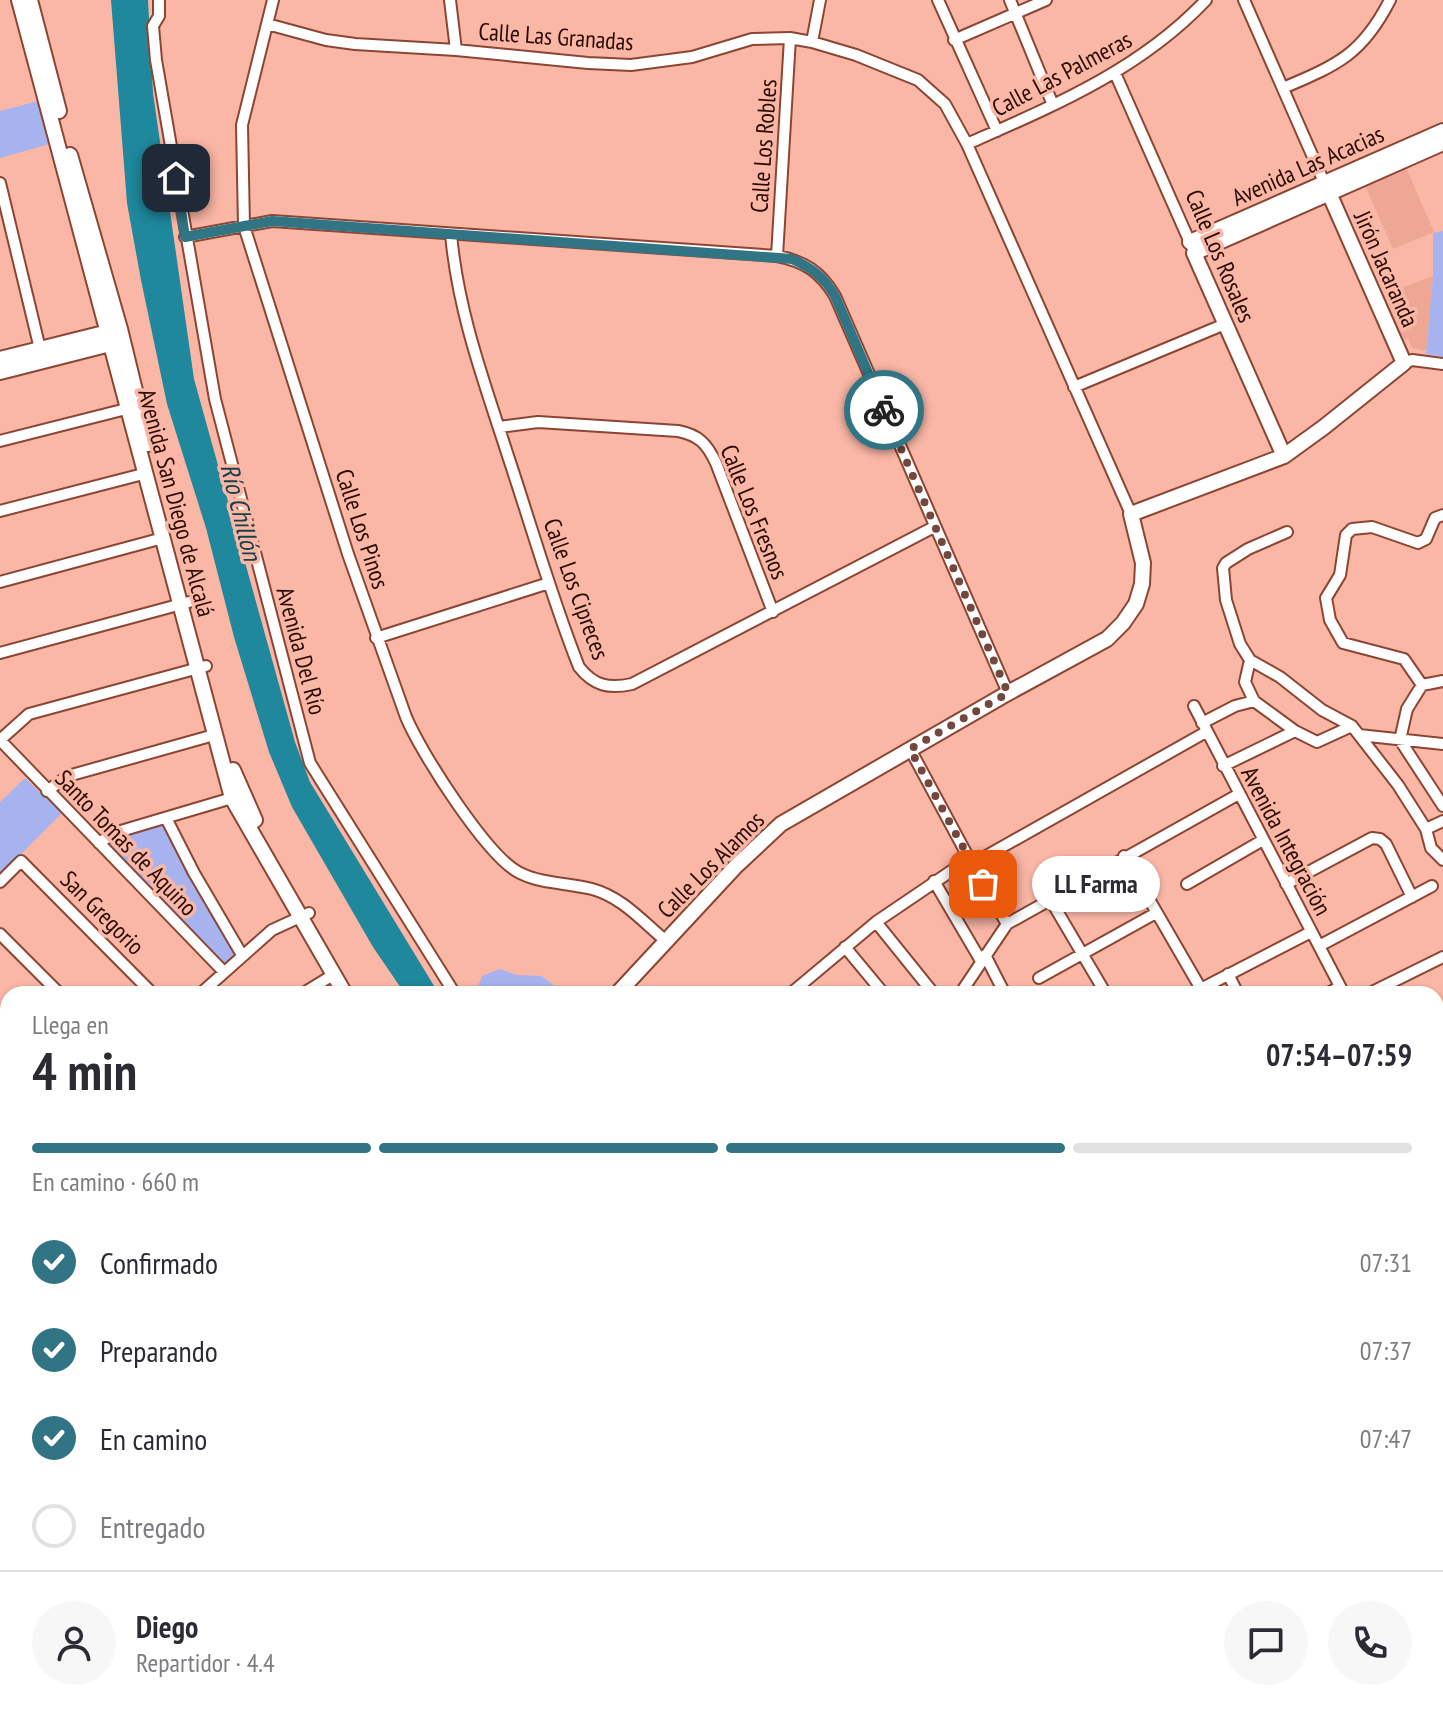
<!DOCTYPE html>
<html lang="es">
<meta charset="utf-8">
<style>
body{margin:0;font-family:"PT Sans Narrow",sans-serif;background:#f7f7f7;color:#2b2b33;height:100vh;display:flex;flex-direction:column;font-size:30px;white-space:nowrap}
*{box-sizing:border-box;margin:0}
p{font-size:26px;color:#7c7c81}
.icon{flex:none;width:44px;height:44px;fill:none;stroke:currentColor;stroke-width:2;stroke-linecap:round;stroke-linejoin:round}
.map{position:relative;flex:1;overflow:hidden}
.side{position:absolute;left:0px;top:986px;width:1444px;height:746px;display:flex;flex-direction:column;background:#fff;border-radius:24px 24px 0 0;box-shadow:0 2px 6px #0004}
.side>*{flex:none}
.pin{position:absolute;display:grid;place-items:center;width:68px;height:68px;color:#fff;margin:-34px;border-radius:16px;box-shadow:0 4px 12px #0006}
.courier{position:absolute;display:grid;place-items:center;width:80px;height:80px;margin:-40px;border:6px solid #317585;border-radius:50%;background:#fff;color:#222;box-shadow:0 2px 10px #0007}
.bubble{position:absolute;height:56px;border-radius:28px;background:#fff;box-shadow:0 2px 6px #0004;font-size:26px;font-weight:700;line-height:56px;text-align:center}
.head em{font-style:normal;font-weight:700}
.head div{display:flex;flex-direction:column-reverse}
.head{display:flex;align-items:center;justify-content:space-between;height:136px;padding:0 32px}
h1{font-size:52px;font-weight:700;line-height:60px}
.bar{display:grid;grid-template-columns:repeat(4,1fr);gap:12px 8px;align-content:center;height:96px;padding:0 32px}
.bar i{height:10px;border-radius:6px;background:#e1e1e2}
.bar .on{background:#317585}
.bar p{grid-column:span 4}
.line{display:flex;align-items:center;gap:20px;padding:0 32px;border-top:2px solid #e1e1e2}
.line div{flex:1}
.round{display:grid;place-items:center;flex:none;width:84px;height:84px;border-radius:42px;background:#f7f7f7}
ol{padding:0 32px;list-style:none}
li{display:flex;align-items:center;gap:24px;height:88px}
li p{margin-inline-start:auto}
li .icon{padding:8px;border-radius:50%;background:#317585;color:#fff;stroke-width:4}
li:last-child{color:#7c7c81}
li i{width:44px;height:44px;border:4px solid #e1e1e2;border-radius:50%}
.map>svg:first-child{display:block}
.built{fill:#eea795}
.green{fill:#a7b3ef}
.water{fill:#1f889d}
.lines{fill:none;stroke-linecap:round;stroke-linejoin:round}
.street-casing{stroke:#8c4533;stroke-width:14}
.secondary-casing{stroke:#8c4533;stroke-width:18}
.street{stroke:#fff;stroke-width:10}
.secondary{stroke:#fff;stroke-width:14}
.done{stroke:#72473d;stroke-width:8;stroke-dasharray:0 14.4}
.route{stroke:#317585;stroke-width:10}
.labels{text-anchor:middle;stroke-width:7;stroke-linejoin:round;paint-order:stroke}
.street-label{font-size:24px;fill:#280b05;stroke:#fab7a6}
.water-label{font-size:26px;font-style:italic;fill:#16414b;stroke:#fab7a6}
</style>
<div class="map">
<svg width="1443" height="1731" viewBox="0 0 1443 1731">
<rect width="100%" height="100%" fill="#fab7a6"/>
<path class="built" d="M1405,165L1434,232L1393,249L1364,183Z
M1433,276L1426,351L1412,348L1408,338L1404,340L1385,294Z"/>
<path class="green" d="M42,100L53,143L0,158V111Z
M1443,231V357L1426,354L1433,276V233Z
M25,778L62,813L0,875V802Z
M164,821L238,954L224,968L103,843L117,836Z
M500,969L517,975L542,976L557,988L588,994H475L482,976Z
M235,1724H321L313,1731H239Z"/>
<path class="water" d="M111,0H148L153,93L194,379L295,742L310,782L439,994H405L373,947L292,807L269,752L234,637L206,528L167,404L141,280L127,203Z"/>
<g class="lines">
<g class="street-casing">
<path id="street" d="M159,0V16L153,26L156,60L215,399L310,763L455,994
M273,0L242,125L244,226L348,554L406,717C421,753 488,858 520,873C542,884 568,883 592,889C622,897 643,922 666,941
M450,0L456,50
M938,0L997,131
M1010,0L1053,105
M1244,0L1327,189
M267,24L326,40L355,44L456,50L588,63L631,65L692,57L752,39L790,38L812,42L856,55L918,80L945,104L967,144L1131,514
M954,40L1046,0
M812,42L820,0
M1115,73L1192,247
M1283,88C1337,65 1362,55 1390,0
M967,144C1053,106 1140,70 1206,0
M0,183L40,349
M451,234C458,313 485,384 509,459C532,528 552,599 579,667C594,686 609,689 632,684L934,527
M185,237L272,221L777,256C804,261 821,272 835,296L1008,693
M777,256L790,38
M1404,363L1412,360L1443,364
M1074,387L1225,324
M499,427L538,422L678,431C699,435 707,444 716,463L773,612
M0,441L134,407
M0,511L147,473
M1443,515L1435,518L1426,539L1418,543L1372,527L1352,529L1346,535L1340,575L1326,598L1330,620L1343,643L1404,659L1422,685L1443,681
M1287,532L1248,549L1226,563L1223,568L1226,600L1240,644L1250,660L1280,677L1322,710L1352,726L1398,785L1426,829L1431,848L1443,860
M0,582L163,538
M376,638L549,583
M0,653L189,602
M1250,660L1245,682L1254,701
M206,666L29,714L0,740L224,972
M1422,685L1407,709L1400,740L1443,806
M1194,706L1344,994
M1202,723L1235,706L1254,701L1295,731L1317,742L1352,726
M1359,735L1443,744
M910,749L972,864L1007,924
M1223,766L1295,731
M47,791L68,776L214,735
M166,818L194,873L242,955
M1426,829L1443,821
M99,843L114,833L232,798
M1124,856L1201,989
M972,864L1206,732
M934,881L981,961
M0,882L21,861L153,994
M1187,884L1263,840
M1286,884L1372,838L1380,839L1386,844L1412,897
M1050,899L1106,994
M876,922L934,994
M0,934L60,994
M1319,946L1432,886
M845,947L884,994
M985,955L1005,994
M1228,974L1238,994
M1039,978L1156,913
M200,994L272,930L309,913
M302,994L333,975
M790,994L876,922L969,859
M960,994L1007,924L1239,794
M1191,994L1311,932
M1326,994L1340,987
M1368,994L1443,957
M0,1024L8,1032
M1436,1056L1443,1052
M0,1151L8,1159
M1436,1165L1443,1177
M0,1195L8,1203
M0,1248L8,1256
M1436,1462H1443
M1436,1471L1443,1482
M1436,1654L1443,1652
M150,1724L154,1731
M230,1724L233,1731
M473,1724L480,1731
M882,1724L887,1731
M984,1724L990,1731
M1069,1724L1074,1731
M1153,1724L1156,1731
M1225,1724L1226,1731
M1294,1724L1295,1731
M1365,1724L1366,1731
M1433,1724L1434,1731
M189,1731L201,1724
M318,1731L326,1724
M421,1731L428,1724
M828,1731L838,1724"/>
</g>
<g class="secondary-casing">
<path id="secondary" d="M19,0L232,798L345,994
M30,0L59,111
M70,155L120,329L148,444
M1190,242L1443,131
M0,359L116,330
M0,372L118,342
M1284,456L1194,253L1443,143
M233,770L255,820
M617,994L735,867L781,824L1008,693L1107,639L1123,623L1136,604L1142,584L1143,563L1131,514L1284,456L1324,427L1404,363L1329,193
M601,1724L607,1731
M788,1724L793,1731
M803,1724L809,1731
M535,1731L543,1724
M563,1731L570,1724"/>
</g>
<use href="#street" class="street"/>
<use href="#secondary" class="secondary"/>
</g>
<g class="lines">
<path class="done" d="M884,410L1008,693L910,749L983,884"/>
<path class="route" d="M176,178L185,237L272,221L792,259C812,268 824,277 835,296L884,410"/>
</g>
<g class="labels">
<g class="street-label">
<text transform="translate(556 37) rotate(4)" y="8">Calle Las Granadas</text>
<text transform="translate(1062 74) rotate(-28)" y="8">Calle Las Palmeras</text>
<text transform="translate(764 146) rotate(-86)" y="8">Calle Los Robles</text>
<text transform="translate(1308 166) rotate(-24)" y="8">Avenida Las Acacias</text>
<text transform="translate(1220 256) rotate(67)" y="8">Calle Los Rosales</text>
<text transform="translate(1386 269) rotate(66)" y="8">Jirón Jacaranda</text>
<text transform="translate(176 503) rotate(75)" y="8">Avenida San Diego de Alcalá</text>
<text transform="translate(754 512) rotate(68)" y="8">Calle Los Fresnos</text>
<text transform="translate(362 529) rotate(72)" y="8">Calle Los Pinos</text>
<text transform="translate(576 589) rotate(70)" y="8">Calle Los Cipreces</text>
<text transform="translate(301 651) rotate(75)" y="8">Avenida Del Río</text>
<text transform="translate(1286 841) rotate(62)" y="8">Avenida Integración</text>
<text transform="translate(126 843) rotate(46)" y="8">Santo Tomas de Aquino</text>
<text transform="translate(711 865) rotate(-45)" y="8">Calle Los Alamos</text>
<text transform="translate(102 913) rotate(45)" y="8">San Gregorio</text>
</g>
<g class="water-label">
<text transform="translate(241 512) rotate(76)" y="9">Río Chillón</text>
</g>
</g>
</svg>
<div class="pin" style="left:983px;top:884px;background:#ea580c"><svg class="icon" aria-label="bag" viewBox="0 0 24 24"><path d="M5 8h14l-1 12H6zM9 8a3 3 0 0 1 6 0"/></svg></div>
<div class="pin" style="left:176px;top:178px;background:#1f2937"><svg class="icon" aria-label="home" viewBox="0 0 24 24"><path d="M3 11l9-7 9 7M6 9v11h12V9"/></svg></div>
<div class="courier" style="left:884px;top:410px"><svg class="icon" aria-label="bike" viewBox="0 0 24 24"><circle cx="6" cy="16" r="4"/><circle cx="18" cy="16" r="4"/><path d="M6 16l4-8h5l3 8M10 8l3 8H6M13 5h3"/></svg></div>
<div class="bubble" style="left:1032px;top:856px;width:128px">LL Farma</div>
<section class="side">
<div class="head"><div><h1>4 min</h1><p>Llega en</p></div><em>07:54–07:59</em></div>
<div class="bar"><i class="on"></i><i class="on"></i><i class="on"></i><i></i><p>En camino · 660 m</p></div>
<ol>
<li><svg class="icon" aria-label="check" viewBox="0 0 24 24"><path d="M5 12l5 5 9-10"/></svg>Confirmado<p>07:31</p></li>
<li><svg class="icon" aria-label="check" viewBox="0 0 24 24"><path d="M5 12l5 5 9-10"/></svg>Preparando<p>07:37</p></li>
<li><svg class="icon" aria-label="check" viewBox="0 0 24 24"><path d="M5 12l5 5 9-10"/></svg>En camino<p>07:47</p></li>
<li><i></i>Entregado</li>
</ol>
<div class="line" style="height:144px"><a class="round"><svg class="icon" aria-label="person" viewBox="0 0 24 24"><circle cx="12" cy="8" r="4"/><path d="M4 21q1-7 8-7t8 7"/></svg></a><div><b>Diego</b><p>Repartidor · 4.4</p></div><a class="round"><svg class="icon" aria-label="chat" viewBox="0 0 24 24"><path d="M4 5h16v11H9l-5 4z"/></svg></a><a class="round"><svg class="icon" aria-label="phone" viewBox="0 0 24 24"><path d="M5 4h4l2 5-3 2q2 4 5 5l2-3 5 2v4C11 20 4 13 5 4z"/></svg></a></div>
</section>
</div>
